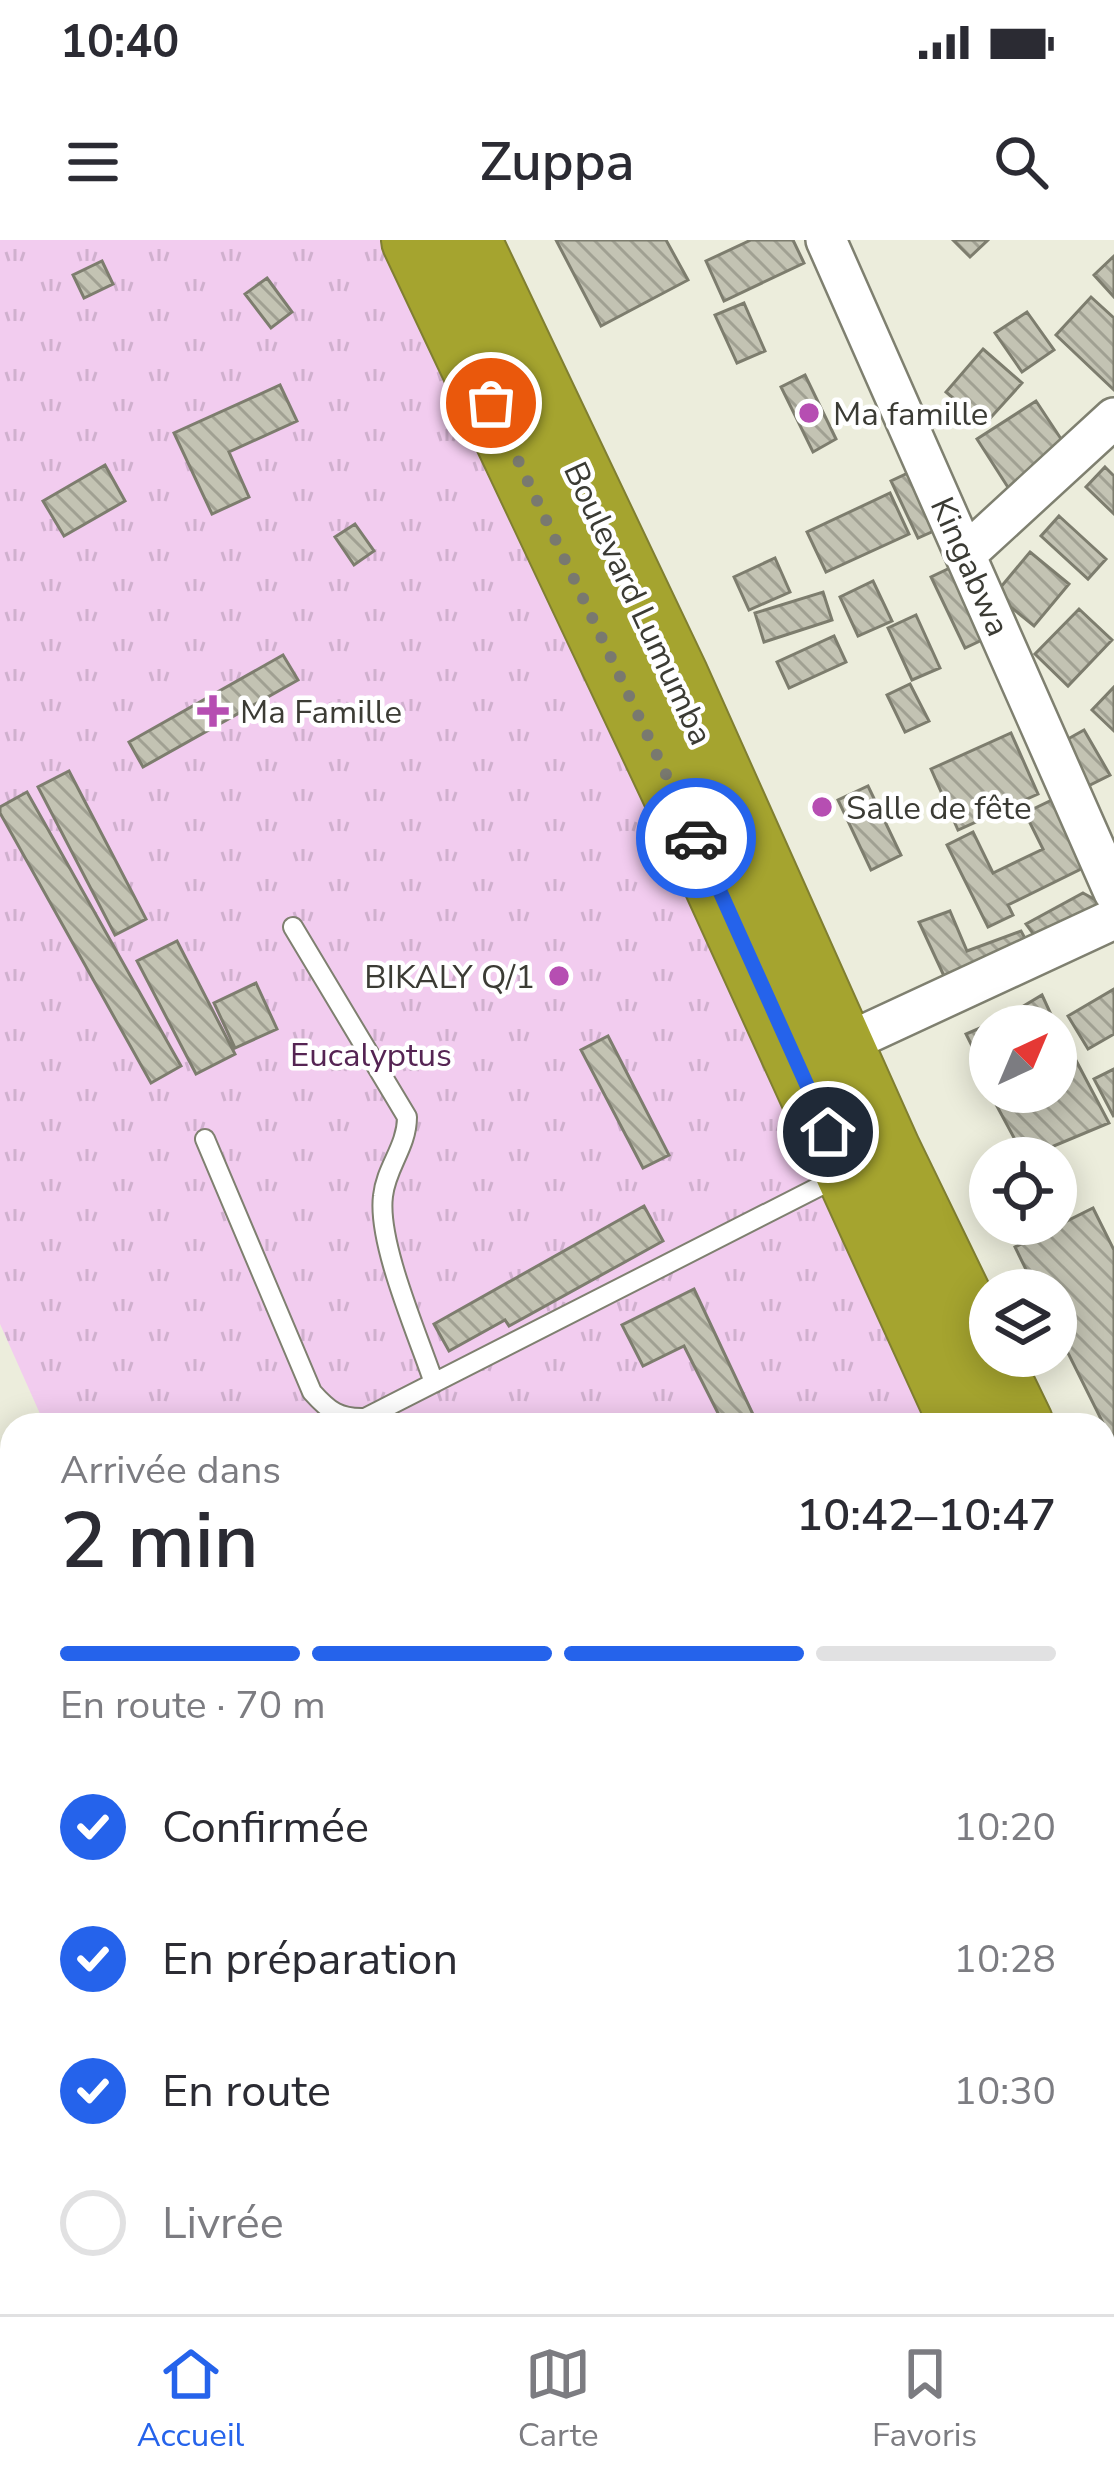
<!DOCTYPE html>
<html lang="fr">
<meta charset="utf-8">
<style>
body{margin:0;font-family:"Nunito Sans",sans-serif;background:#f7f7f7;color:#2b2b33;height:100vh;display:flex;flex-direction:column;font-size:45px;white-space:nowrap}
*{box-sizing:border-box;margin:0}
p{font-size:39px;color:#7c7c81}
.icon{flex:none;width:66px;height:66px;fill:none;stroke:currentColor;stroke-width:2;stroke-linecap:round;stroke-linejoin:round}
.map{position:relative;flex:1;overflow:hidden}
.side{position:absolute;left:0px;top:1173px;width:1116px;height:903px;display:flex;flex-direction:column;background:#fff;border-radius:36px 36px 0 0;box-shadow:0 6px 30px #0003}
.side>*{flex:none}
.needle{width:78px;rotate:44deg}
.controls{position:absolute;left:969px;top:765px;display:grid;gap:24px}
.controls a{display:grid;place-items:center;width:108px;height:108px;border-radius:50%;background:#fff;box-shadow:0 6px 30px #0003;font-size:60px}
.pin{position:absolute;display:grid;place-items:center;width:102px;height:102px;color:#fff;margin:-51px;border:6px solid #fff;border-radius:50%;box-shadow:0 3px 12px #0007}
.courier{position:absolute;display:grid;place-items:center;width:120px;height:120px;margin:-60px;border:9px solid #2563eb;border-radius:50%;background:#fff;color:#222;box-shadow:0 3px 15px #0007}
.headline em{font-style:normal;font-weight:600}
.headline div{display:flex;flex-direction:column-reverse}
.headline{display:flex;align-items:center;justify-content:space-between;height:204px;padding:0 60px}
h1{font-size:78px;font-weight:600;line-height:90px}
.bar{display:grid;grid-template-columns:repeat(4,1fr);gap:18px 12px;align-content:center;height:144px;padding:0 60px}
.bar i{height:15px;border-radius:9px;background:#e1e1e2}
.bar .active{background:#2563eb}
.bar p{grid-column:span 4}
ol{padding:0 60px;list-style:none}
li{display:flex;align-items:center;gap:36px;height:132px}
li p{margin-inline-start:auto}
li .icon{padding:12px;border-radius:50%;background:#2563eb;color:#fff;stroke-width:4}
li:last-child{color:#7c7c81}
li i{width:66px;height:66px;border:6px solid #e1e1e2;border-radius:50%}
.status{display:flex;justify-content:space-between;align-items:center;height:84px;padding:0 60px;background:#fff;direction:ltr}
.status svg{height:33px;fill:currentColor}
header{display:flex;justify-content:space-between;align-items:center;height:156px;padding:0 60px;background:#fff;font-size:54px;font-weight:600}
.tab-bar{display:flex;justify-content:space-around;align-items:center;height:168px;border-top:3px solid #e1e1e2;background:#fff;font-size:33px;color:#7c7c81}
.tab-bar a{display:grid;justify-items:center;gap:6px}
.tab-bar .active{color:#2563eb}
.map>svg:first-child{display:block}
.built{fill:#e1e1c9}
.park{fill:url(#park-tufts)}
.building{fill:url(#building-back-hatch);stroke:#7d7d6e;stroke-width:3}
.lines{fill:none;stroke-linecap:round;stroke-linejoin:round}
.lane-casing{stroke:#7f8070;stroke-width:22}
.street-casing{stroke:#7f8070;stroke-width:44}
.highway-casing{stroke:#807f31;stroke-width:70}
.lane{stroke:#fff;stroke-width:18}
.street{stroke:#fff;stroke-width:39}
.highway{stroke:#a5a42f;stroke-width:66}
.done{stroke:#79796f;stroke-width:12;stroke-dasharray:0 21.6}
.route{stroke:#2563eb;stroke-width:15}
.poi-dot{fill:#b64eb2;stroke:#fff;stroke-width:4.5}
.labels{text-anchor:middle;stroke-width:9;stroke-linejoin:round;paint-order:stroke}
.poi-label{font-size:33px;fill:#3b3b34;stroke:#fff;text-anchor:start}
.street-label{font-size:33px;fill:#3b3b34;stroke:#fff}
.park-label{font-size:33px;fill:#552453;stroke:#fff}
</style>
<div class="status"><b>10:40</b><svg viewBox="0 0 49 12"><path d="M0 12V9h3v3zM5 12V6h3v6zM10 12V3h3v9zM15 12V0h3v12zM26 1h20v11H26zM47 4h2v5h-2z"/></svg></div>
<header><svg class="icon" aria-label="menu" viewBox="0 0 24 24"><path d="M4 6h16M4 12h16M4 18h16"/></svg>Zuppa<svg class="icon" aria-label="search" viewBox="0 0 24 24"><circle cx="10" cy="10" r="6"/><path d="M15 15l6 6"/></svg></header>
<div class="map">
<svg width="1114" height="2074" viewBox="0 0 1114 2074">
<defs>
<pattern id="park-tufts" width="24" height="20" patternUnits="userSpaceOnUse" patternTransform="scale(3)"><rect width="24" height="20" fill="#f2ccef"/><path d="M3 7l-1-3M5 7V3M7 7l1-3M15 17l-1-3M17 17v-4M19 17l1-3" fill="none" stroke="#d0b0ce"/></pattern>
<pattern id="building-back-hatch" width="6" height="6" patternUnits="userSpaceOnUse" patternTransform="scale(3)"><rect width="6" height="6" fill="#c3c3b3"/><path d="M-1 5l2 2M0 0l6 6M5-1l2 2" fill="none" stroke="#a0a092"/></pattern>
</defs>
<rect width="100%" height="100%" fill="#eceddc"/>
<path class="built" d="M785,2064H1020L1025,2074H763Z"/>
<path class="park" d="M0,0H391L961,1185H45L0,1084Z
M1104,1482L1114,1503V1677L1104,1681Z"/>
<path class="building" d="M556,0H666L688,40L601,86Z
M751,0H793L804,23L724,61L706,21Z
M953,0H988L970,17Z
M1114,16V57L1094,35Z
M102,21L113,44L84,58L73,35Z
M267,38L292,72L271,88L245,54Z
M1091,57L1114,78V150L1056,95Z
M744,63L765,111L737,123L715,75Z
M1027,72L1054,110L1022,132L995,93Z
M983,109L1022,143L984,185L946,152Z
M805,135L836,199L813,212L781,147Z
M280,145L297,181L229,212L249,257L212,274L174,193Z
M1036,161L1071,214L1011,252L977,199Z
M105,225L125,261L64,296L43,261Z
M1105,227L1114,236V274L1086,247Z
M910,232L936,290L918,298L891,241Z
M890,253L909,294L826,332L807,292Z
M1059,276L1106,319L1088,339L1041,296Z
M355,284L374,311L354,325L335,297Z
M1030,312L1069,344L1034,386L995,354Z
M775,318L790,352L749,370L734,337Z
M950,328L984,399L965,408L931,337Z
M873,341L892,381L858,396L840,357Z
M823,352L832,380L764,402L755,373Z
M1079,369L1112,400L1068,446L1035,414Z
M916,375L940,428L912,440L888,388Z
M834,396L846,422L789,448L777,422Z
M283,415L298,440L143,527L129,502Z
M910,444L929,481L905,492L887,455Z
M1114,447V491L1092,470Z
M1084,490L1110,535L1084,548L1059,504Z
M1011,493L1038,554L958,590L931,529Z
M69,531L146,679L115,695L38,547Z
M868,546L901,615L871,630L838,560Z
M27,552L181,826L151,843L0,573V567Z
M1054,559L1087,626L1008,665L1013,675L988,687L947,605L973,592L993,633L1043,609L1025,573Z
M1083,653L1103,664L1040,703L1026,684Z
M950,671L967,711L1021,691L1031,709L950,749L919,682Z
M177,701L235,814L196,834L137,721Z
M256,743L277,789L235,808L214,763Z
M1114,749V794L1088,809L1068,776Z
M1042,755L1061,796L1056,798V786H1019L1012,773Z
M1001,779L1005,786H990V830L985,832L966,794Z
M608,796L669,915L643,928L581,810Z
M1070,809L1109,883L1025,918L985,844L990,842V852H1056V815Z
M1114,829V877L1094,839Z
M1056,948L1067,968L1056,974Z
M644,966L663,1001L509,1086L505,1080L449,1111L434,1084Z
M1093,968L1114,1010V1205L1056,1089V1050H1036L1015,1007Z
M694,1049L758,1185H724L684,1106L643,1126L622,1085Z
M5,1405L12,1422V1524L0,1529V1408Z
M12,1627V1671L7,1673L0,1659V1633Z
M12,1730V1799L0,1773V1734Z
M1114,1799V1855L1104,1859V1804Z
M12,1819V1855L0,1861V1824Z
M6,1884L12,1895L9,1956L0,1939V1888Z
M1114,1924V1960L1104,1938V1929Z
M0,2029L12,2053V2064H17L21,2072L16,2074H0Z
M55,2064H119L96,2074H59Z
M203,2064H255L260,2073L208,2074Z
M346,2064H401L406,2074H351Z
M510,2064H555L559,2074H514Z
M569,2064H614L618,2074H573Z
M625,2064H673L677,2074H629Z
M916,2064H989L994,2074H895Z"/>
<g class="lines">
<g class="lane-casing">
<path id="lane" d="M293,687L407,877C407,907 386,927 383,956C377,1003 418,1095 434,1143
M205,899L312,1152C329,1171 339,1179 365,1178L840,936
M1107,1803L1105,1783L1114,1766"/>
</g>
<g class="street-casing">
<path id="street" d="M826,0L1114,652
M966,314L1114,178
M840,806L1114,679
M0,1277L12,1304
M0,1548L12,1543
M1104,1603L1114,1599
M0,1725L12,1720
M0,1996L12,1991
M334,2064L338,2074"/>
</g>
<g class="highway-casing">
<path id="highway" d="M415,0L684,570L964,1185
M467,0L675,437L887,911L1020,1185
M1104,1357L1114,1378
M1104,1479L1114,1500"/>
</g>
<use href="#lane" class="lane"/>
<use href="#street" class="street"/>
<use href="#highway" class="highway"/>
</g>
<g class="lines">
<path class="done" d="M491,163L696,598"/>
<path class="route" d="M696,598L828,892"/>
</g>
<g class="poi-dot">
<circle cx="809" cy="173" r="12"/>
<path d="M207 453h12v12h12v12h-12v12h-12v-12h-12v-12h12z"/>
<circle cx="822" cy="567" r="12"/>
<circle cx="559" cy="736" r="12"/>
</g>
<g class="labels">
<g class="poi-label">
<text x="833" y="185">Ma famille</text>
<text x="240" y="483">Ma Famille</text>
<text x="846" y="579">Salle de fête</text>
<text x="535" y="748" text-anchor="end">BIKALY Q/1</text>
</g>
<g class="street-label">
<text transform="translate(971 326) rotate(66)" y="12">Kingabwa</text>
<text transform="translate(639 363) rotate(65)" y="12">Boulevard Lumumba</text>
</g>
<g class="park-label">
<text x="371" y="826">Eucalyptus</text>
</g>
</g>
</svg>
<div class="controls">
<a><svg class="needle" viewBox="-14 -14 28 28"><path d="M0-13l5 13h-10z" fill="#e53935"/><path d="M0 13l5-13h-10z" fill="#7c7c81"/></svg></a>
<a><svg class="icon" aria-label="locate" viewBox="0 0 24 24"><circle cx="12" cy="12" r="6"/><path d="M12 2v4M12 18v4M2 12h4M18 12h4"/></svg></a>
<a><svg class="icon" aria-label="layers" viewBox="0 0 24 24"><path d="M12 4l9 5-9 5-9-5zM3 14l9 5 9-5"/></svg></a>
</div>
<div class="pin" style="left:491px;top:163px;background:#ea580c"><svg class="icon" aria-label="bag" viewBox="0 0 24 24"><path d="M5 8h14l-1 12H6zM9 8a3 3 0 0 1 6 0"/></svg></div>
<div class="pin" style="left:828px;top:892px;background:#1f2937"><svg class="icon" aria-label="home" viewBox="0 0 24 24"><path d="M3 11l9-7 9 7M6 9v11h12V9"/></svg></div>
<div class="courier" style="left:696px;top:598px"><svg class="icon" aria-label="car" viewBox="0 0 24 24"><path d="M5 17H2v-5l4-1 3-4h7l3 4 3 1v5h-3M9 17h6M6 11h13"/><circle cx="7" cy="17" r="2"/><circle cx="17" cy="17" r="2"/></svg></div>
<section class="side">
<div class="headline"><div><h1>2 min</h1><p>Arrivée dans</p></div><em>10:42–10:47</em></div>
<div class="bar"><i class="active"></i><i class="active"></i><i class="active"></i><i></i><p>En route · 70 m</p></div>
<ol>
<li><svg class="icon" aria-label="check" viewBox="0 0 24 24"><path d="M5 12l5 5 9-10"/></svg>Confirmée<p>10:20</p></li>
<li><svg class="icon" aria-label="check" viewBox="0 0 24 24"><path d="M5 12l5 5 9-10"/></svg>En préparation<p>10:28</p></li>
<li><svg class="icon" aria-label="check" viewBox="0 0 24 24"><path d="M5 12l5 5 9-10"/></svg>En route<p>10:30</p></li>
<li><i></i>Livrée</li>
</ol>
</section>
</div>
<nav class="tab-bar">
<a class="active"><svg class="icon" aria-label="home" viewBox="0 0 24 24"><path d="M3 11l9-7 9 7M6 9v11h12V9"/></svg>Accueil</a>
<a><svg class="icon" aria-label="map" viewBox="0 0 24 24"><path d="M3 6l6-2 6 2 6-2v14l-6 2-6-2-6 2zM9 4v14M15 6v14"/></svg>Carte</a>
<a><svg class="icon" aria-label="saved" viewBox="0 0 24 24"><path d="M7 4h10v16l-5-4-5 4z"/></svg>Favoris</a>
</nav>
